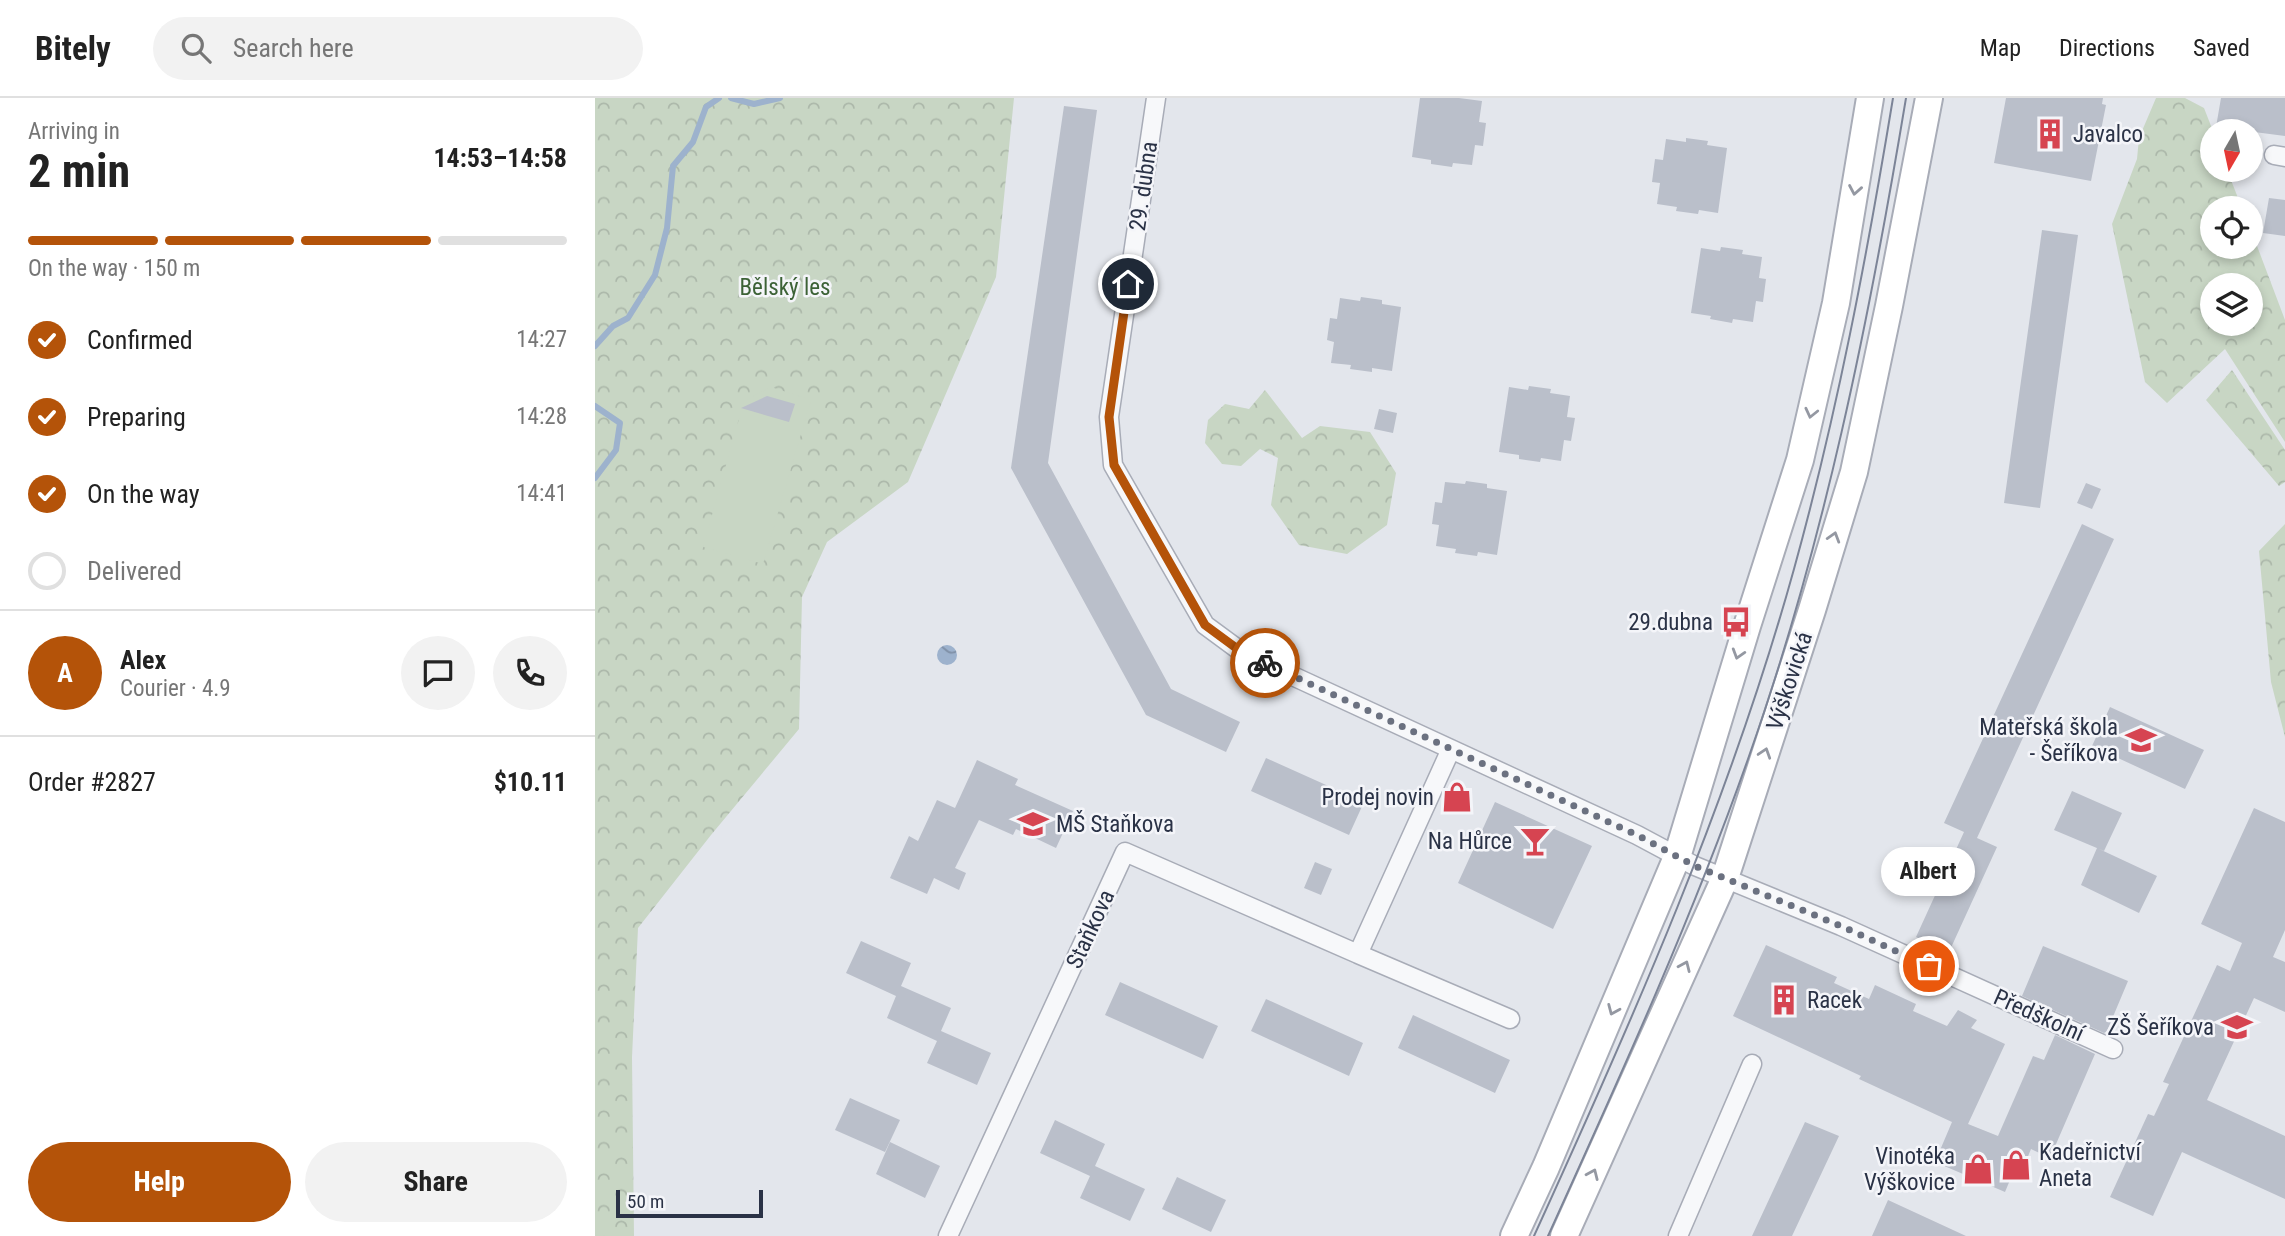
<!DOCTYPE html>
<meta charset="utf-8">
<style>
body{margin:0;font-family:"Roboto Condensed",sans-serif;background:#f2f2f2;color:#222;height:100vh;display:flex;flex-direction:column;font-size:26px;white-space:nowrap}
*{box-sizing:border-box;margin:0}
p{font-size:23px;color:#767676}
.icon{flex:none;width:38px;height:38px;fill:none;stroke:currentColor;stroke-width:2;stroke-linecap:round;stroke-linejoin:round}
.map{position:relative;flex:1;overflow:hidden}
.sheet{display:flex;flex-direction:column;background:#fff;width:595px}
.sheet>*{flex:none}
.needle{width:46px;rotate:189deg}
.fabs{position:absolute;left:1605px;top:21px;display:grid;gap:14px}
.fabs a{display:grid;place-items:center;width:63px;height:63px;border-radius:50%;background:#fff;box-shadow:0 4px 10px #0003;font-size:35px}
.scale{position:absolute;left:21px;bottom:18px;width:147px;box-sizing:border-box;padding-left:7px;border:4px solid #2a3246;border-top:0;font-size:19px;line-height:24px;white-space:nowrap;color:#2a3246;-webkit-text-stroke:5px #f4f5f9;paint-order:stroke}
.pin{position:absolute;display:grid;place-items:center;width:60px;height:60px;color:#fff;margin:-30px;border:4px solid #fff;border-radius:50%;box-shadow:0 2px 7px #0007}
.courier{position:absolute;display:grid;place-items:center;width:70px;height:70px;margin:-35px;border:5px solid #b45309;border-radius:50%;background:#fff;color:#222;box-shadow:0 2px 9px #0007}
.bubble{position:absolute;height:49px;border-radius:24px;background:#fff;box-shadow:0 4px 10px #0003;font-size:23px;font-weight:700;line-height:49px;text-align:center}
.overview em{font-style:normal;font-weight:700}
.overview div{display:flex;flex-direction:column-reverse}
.overview{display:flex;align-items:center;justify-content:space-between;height:119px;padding:0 28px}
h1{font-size:46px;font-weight:700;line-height:52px}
.bar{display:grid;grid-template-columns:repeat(4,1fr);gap:10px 7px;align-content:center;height:84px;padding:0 28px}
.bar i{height:9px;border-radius:5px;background:#e0e0e0}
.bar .current{background:#b45309}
.bar p{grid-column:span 4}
.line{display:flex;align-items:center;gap:18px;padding:0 28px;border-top:2px solid #e0e0e0}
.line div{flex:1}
.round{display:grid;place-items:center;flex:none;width:74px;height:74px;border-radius:37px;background:#f2f2f2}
ol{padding:0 28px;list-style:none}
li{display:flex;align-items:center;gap:21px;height:77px}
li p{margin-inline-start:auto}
li .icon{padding:7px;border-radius:50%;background:#b45309;color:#fff;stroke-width:4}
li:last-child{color:#767676}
li i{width:38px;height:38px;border:4px solid #e0e0e0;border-radius:50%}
.cta{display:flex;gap:14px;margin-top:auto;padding:14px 28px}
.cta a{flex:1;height:80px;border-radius:42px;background:#b45309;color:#fff;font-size:28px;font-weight:700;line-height:80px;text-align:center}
.cta a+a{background:#f2f2f2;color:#222}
header{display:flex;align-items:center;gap:42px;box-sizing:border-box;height:98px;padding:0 35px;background:#fff;border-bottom:2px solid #e0e0e0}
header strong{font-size:33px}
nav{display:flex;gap:38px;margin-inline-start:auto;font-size:24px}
.search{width:490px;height:63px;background:#f2f2f2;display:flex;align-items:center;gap:18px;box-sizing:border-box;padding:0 24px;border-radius:38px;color:#767676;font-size:26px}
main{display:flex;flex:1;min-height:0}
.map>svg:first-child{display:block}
.forest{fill:url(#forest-crowns);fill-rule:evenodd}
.garden{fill:#c8d6c4}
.water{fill:url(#water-waves)}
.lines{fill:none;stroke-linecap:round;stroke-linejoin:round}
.stream{stroke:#9db2cd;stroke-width:6}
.building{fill:#babfca}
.street-casing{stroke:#a8acb7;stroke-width:21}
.secondary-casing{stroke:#a8acb7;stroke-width:30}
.street{stroke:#f7f8fa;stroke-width:18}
.secondary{stroke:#fff;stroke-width:26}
.tram{stroke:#7c8497;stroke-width:2}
.oneway{stroke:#9498a2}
.done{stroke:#6b7180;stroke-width:7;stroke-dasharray:0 12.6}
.route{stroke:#b45309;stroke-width:9}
.labels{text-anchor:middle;stroke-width:5;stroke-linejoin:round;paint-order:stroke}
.poi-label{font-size:23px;fill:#2a3246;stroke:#f4f5f9;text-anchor:end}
.street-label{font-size:23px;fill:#2a3246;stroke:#f4f5f9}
.park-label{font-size:23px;fill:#3c6236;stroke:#f4f5f9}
</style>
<header>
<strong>Bitely</strong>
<div class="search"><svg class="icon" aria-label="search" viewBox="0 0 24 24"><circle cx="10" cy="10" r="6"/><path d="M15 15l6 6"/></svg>Search here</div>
<nav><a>Map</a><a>Directions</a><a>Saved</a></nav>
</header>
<main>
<section class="sheet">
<div class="overview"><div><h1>2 min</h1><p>Arriving in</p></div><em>14:53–14:58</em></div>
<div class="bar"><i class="current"></i><i class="current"></i><i class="current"></i><i></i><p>On the way · 150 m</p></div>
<ol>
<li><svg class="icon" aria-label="check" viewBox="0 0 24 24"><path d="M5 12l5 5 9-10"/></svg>Confirmed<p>14:27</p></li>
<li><svg class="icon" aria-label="check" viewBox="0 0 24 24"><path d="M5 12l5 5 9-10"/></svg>Preparing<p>14:28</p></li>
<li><svg class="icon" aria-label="check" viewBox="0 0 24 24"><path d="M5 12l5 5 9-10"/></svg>On the way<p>14:41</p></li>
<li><i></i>Delivered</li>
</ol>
<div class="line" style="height:126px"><b class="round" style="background:#b45309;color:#fff">A</b><div><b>Alex</b><p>Courier · 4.9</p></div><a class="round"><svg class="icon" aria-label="chat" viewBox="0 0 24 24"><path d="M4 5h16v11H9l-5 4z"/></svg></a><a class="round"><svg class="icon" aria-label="phone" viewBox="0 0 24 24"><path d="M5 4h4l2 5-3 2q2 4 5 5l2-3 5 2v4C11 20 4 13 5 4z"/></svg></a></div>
<div class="line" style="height:91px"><div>Order #2827</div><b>$10.11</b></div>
<div class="cta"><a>Help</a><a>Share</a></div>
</section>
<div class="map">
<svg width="1690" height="1138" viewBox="0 0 1690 1138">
<defs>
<pattern id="forest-crowns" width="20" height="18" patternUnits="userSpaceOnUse" patternTransform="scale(1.75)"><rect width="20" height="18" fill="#c8d6c4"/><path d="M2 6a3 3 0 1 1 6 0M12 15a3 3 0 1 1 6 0" fill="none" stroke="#acb8aa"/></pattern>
<pattern id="water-waves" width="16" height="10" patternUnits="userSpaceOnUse" patternTransform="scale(1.75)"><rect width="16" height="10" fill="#9db2cd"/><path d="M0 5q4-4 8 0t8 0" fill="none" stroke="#8091a8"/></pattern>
</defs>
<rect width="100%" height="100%" fill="#e3e6ec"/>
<path class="forest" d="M0,0H419L401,179L313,384L232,444L207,499L204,631L116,737L43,830L37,959L39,1138H0Z
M1561,0H1590L1609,10L1618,33L1617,72H1632L1647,110H1617V149H1656V132L1690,222V344L1630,251L1572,305L1550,284L1517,126L1542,61L1544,40ZM1656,187V226H1617V187Z
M1637,272L1690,352V384L1684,388L1611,302Z
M670,292L707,340L725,328L775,334L801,375L792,427L752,456L704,447L676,407L683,360L665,351L646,368L627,366L610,345L613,322L630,306L654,311Z
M1690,426V639L1676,584L1664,453Z"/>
<path class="garden" d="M176,289L216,302L168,466L108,449L149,303Z"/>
<path class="water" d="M342 557a10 10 0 1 1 20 0a10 10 0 1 1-20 0Z"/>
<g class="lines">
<path class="stream" d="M136,0L159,6L185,0
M0,248L18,228L33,220L60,177L72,130L78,68L98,44L111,9L124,0
M0,308L25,325L21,352L0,380"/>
</g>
<path class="building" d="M825,0H864L887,3L884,24L891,25L888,48L880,47L877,67L858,65L857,69L836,66V62L817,59Z
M1411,0H1508L1507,6L1511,7L1496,83L1399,65Z
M1626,0H1690V38L1621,29Z
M469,8L502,12L453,365L576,591L645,624L631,654L551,617L416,370Z
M1091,40L1113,43L1112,47L1132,50L1123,115L1104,112L1103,116L1081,113L1082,109L1062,106L1065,85L1057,84L1060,61L1068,62L1071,41L1091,44Z
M1674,100L1690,102V138L1668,135Z
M1447,132L1483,137L1445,410L1409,405Z
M1126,149L1148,152L1147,156L1167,159L1164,180L1171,181L1168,204L1161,203L1158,224L1138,221L1137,225L1115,221L1116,218L1096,215L1106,150L1125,153Z
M766,199L787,202V206L806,209L797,273L777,270V274L755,271L756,267L736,265L739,244L732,242L735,220L742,221L745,200L765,203Z
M934,288L956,291L955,295L975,298L972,319L980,320L976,343L969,342L966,363L946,360L945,364L924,361V357L904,354L914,289L933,292Z
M172,298L200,306L194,324L146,310Z
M784,311L802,315L798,335L779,331Z
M871,383L892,386V390L912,393L902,457L883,454L882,458L860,455L861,451L841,448L844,427L837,426L840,404L847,405L850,384L870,386Z
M1491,385L1506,391L1497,411L1482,405Z
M1487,426L1519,441L1382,740L1402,749L1354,854L1321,839L1369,734L1349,725Z
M1515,609L1609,652L1590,691L1497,648Z
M671,660L769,704L754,737L656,693Z
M382,662L423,681L420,687L478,713L461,750L421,731L418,737L384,722L360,770L371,775L364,792L339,780L332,796L295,780L314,738L323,743L342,702L360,710Z
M1477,693L1527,715L1509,753L1459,732Z
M900,704L997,748L958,831L863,785Z
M1659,710L1690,724V832L1678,859L1690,864V914L1659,900L1612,1002L1690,1038V1101L1587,1054L1558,1118L1515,1099L1553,1016L1559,1018L1574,986L1568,984L1622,867L1635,873L1647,845L1606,826Z
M1502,750L1562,778L1544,815L1486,787Z
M720,764L737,771L726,797L709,790Z
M266,843L316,865L306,888L356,910L346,933L396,955L382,987L332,965L342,943L292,920L301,898L251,875Z
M1171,847L1242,879L1239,885L1274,901L1280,887L1321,906L1318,913L1352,928L1363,912L1382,922L1376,930L1410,946L1373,1026L1403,1038L1438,958L1449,962L1460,937L1500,956L1455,1060L1436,1051L1427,1073L1420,1070L1410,1094L1340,1064L1357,1024L1264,981L1266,978L1138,918Z
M1448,848L1533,883L1512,933L1509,935L1427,898Z
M525,884L623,928L608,961L510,917Z
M671,901L768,945L754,978L656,933Z
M818,917L915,962L900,995L803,950Z
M255,1000L305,1022L290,1054L240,1032Z
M460,1022L510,1046L500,1068L550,1091L535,1123L485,1100L495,1078L445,1055Z
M1210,1024L1244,1038L1197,1138H1157Z
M295,1044L345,1068L330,1100L281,1076Z
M582,1079L631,1102L616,1134L567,1111Z
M1293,1102L1371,1138H1277Z"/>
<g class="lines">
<g class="street-casing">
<path id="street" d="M561,0L514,319L518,367L610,527L648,555L1042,737L1100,768L1246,828L1518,951
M1679,57L1690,59
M763,856L915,921
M353,1138L530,754L763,856L856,651
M1083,1138L1157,966"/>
</g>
<g class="secondary-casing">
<path id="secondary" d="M919,1138L951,1069L1082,759L1152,528L1205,362L1241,205L1275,0
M969,1138L1130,780L1217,512L1259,374L1294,208L1334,0"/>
</g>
<use href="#street" class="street"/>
<use href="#secondary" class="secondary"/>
<path class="tram" d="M939,1138C1038,921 1135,702 1199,471C1242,316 1272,158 1298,0
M953,1138C1024,981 1096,823 1153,661C1229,447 1274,223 1311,0"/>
</g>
<defs><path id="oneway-chevron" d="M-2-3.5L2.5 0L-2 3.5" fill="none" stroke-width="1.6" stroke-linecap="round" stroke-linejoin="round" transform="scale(1.75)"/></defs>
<g class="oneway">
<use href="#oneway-chevron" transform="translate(1260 92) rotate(100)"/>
<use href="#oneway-chevron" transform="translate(1216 315) rotate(103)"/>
<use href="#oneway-chevron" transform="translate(1239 439) rotate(-73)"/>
<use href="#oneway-chevron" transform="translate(1143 556) rotate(107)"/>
<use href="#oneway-chevron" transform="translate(1170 655) rotate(-72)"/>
<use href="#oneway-chevron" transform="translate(1090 868) rotate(-66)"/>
<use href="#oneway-chevron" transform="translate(1018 912) rotate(113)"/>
<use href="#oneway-chevron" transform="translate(998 1076) rotate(-66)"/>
</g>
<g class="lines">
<path class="done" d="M670,565L1042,737L1100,768L1246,828L1334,868"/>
<path class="route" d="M533,186L514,319L519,367L610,527L648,555L670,565"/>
</g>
<defs>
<g id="building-bare" transform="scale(2.415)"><path d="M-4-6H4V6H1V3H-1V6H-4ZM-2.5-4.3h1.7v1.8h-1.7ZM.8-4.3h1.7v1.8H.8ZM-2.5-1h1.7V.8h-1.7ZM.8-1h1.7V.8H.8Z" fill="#d64451" stroke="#f4f5f9" stroke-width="2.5" paint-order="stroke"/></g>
<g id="bus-bare" transform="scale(2.415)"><path d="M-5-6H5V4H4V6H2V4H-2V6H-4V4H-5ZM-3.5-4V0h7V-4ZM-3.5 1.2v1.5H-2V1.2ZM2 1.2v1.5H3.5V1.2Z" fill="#d64451" stroke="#f4f5f9" stroke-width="2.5" paint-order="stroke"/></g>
<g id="school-bare" transform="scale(2.415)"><path d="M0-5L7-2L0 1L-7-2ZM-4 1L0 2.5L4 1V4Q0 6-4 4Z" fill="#d64451" stroke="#f4f5f9" stroke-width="2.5" paint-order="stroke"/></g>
<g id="shop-bare" transform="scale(2.415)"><path d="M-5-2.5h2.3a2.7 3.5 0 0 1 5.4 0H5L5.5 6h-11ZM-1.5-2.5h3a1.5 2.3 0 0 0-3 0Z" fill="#d64451" stroke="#f4f5f9" stroke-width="2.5" paint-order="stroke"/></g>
<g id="bar-bare" transform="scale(2.415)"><path d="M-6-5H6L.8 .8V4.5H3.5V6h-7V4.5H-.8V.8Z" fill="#d64451" stroke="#f4f5f9" stroke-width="2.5" paint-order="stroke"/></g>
</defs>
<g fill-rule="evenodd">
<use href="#building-bare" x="1455" y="36"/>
<use href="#bus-bare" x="1141" y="524"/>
<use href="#school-bare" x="1546" y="642"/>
<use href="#shop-bare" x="862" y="699"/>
<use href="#school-bare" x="438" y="726"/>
<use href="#bar-bare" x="940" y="743"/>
<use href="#building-bare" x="1189" y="902"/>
<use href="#school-bare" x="1642" y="929"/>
<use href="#shop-bare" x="1421" y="1067"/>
<use href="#shop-bare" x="1383" y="1071"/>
</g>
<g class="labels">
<g class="poi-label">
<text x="1478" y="44" text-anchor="start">Javalco</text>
<text x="1118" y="532">29.dubna</text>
<text x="1523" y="637">Mateřská škola<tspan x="1523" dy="26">- Šeříkova</tspan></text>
<text x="839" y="707">Prodej novin</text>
<text x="461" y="734" text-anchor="start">MŠ Staňkova</text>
<text x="917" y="751">Na Hůrce</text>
<text x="1212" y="910" text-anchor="start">Racek</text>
<text x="1619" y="937">ZŠ Šeříkova</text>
<text x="1444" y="1062" text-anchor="start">Kadeřnictví<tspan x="1444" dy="26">Aneta</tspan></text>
<text x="1360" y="1066">Vinotéka<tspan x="1360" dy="26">Výškovice</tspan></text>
</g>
<g class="street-label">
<text transform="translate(548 88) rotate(-82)" y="8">29. dubna</text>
<text transform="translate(1194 583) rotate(-72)" y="8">Výškovická</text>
<text transform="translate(495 831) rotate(-65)" y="8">Staňkova</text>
<text transform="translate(1444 917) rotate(24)" y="8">Předškolní</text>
</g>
<g class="park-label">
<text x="190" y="197">Bělský les</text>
</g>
</g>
</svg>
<div class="fabs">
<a><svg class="needle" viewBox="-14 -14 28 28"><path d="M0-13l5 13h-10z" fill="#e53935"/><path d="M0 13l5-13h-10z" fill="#767676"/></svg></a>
<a><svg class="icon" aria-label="locate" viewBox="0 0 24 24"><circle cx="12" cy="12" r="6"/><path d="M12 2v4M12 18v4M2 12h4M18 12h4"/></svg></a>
<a><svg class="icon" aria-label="layers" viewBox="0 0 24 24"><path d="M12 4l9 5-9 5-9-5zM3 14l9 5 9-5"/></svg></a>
</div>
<div class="scale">50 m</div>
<div class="pin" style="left:1334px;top:868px;background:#ea580c"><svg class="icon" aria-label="bag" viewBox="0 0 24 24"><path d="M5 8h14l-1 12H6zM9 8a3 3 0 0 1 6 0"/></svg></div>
<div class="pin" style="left:533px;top:186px;background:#1f2937"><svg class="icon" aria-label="home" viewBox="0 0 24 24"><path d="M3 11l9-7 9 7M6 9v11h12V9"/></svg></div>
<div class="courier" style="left:670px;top:565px"><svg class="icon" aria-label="bike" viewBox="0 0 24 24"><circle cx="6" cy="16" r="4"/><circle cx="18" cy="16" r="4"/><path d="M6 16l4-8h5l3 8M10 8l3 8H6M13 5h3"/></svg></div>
<div class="bubble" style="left:1286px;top:749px;width:94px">Albert</div>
</div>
</main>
